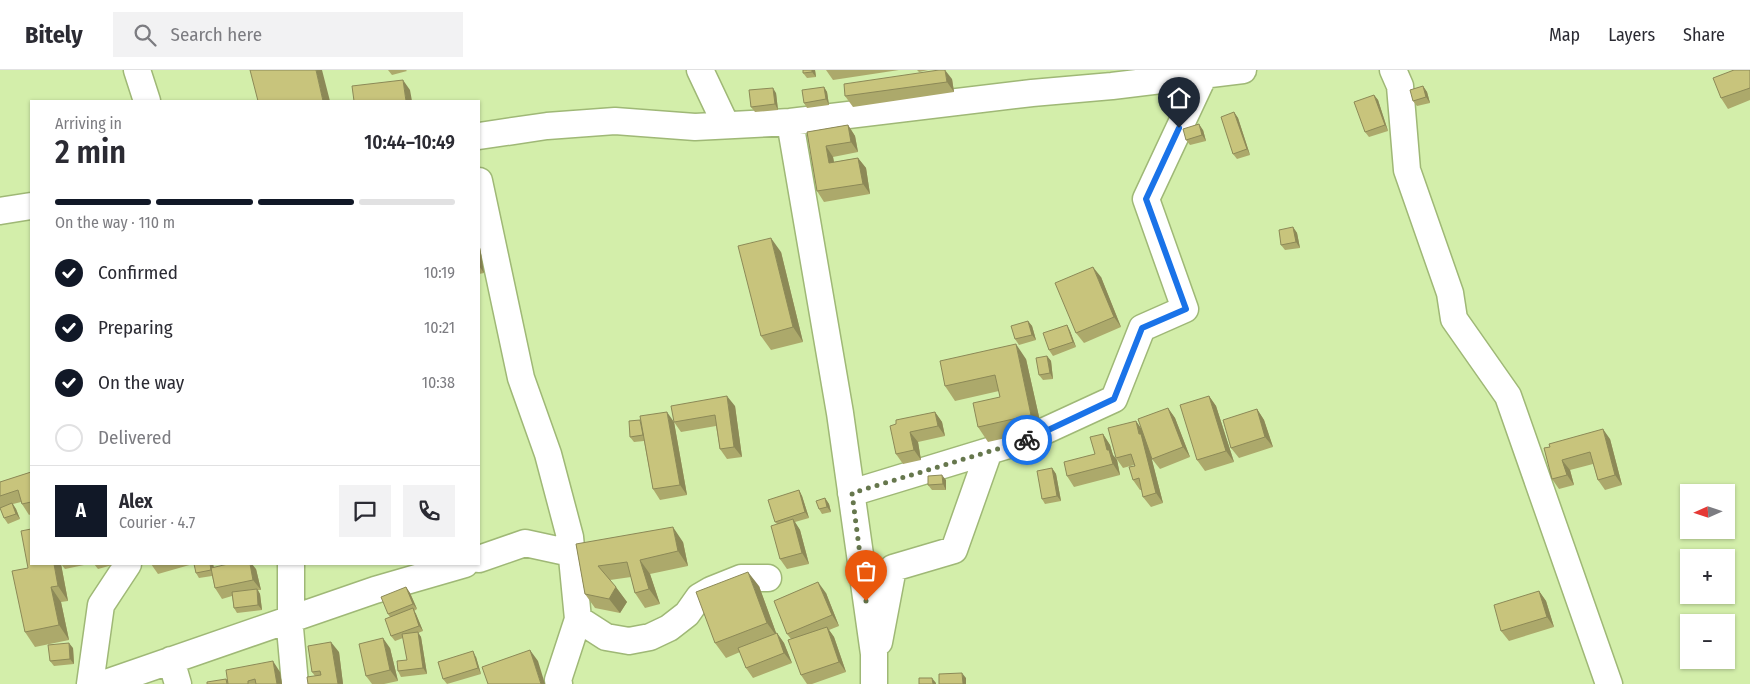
<!DOCTYPE html>
<meta charset="utf-8">
<style>
body{margin:0;font-family:"Fira Sans Condensed",sans-serif;background:#f2f2f3;color:#2b2b33;height:100vh;display:flex;flex-direction:column;font-size:19px;white-space:nowrap}
*{box-sizing:border-box;margin:0}
p{font-size:16px;color:#7c7c81}
.icon{flex:none;width:28px;height:28px;fill:none;stroke:currentColor;stroke-width:2;stroke-linecap:round;stroke-linejoin:round}
.map{position:relative;flex:1;overflow:hidden}
.details{position:absolute;left:30px;top:30px;width:450px;height:465px;display:flex;flex-direction:column;background:#fff;border-radius:0px;box-shadow:0 1px 4px #0004}
.details>*{flex:none}
.needle{width:32px;rotate:267deg}
.buttons{position:absolute;left:1680px;top:414px;display:grid;gap:10px}
.buttons a{display:grid;place-items:center;width:55px;height:55px;border-radius:0px;background:#fff;box-shadow:0 1px 4px #0004;font-size:25px}
.pin{position:absolute;display:grid;place-items:center;width:42px;height:42px;color:#fff;margin:-51px -21px;border-radius:50% 50% 50% 0;rotate:-45deg;box-shadow:0 0 5px #0007}
.pin .icon{rotate:45deg}
.courier{position:absolute;display:grid;place-items:center;width:50px;height:50px;margin:-25px;border:4px solid #1a73e8;border-radius:50%;background:#fff;color:#222;box-shadow:0 1px 6px #0007}
.headline em{font-style:normal;font-weight:600}
.headline div{display:flex;flex-direction:column-reverse}
.headline{display:flex;align-items:center;justify-content:space-between;height:85px;padding:0 25px}
h1{font-size:32px;font-weight:600;line-height:38px}
.bar{display:grid;grid-template-columns:repeat(4,1fr);gap:8px 5px;align-content:center;height:60px;padding:0 25px}
.bar i{height:6px;border-radius:4px;background:#e1e1e2}
.bar .active{background:#111827}
.bar p{grid-column:span 4}
.line{display:flex;align-items:center;gap:12px;padding:0 25px;border-top:1px solid #e1e1e2}
.line div{flex:1}
.round{display:grid;place-items:center;flex:none;width:52px;height:52px;border-radius:0px;background:#f2f2f3}
ol{padding:0 25px;list-style:none}
li{display:flex;align-items:center;gap:15px;height:55px}
li p{margin-inline-start:auto}
li .icon{padding:5px;border-radius:50%;background:#111827;color:#fff;stroke-width:4}
li:last-child{color:#7c7c81}
li i{width:28px;height:28px;border:2px solid #e1e1e2;border-radius:50%}
header{display:flex;align-items:center;gap:30px;box-sizing:border-box;height:70px;padding:0 25px;background:#fff;border-bottom:1px solid #e1e1e2}
header strong{font-size:24px}
nav{display:flex;gap:28px;margin-inline-start:auto;font-size:18px}
.search{width:350px;height:45px;background:#f2f2f3;display:flex;align-items:center;gap:12px;box-sizing:border-box;padding:0 18px;border-radius:0px;color:#7c7c81;font-size:19px}
.map>svg:first-child{display:block}
.lines{fill:none;stroke-linecap:round;stroke-linejoin:round}
.minor-casing{stroke:#9fb876;stroke-width:29}
.minor{stroke:#fff;stroke-width:26}
.wall{fill:#aca96b}
.shaded-wall{fill:#8c8957}
.building{fill:#c8c47c;stroke:#8c8957}
.done{stroke:#66774d;stroke-width:5;stroke-dasharray:0 9}
.route{stroke:#1a73e8;stroke-width:6}
</style>
<header>
<strong>Bitely</strong>
<div class="search"><svg class="icon" aria-label="search" viewBox="0 0 24 24"><circle cx="10" cy="10" r="6"/><path d="M15 15l6 6"/></svg>Search here</div>
<nav><a>Map</a><a>Layers</a><a>Share</a></nav>
</header>
<div class="map">
<svg width="1750" height="614" viewBox="0 0 1750 614">
<rect width="100%" height="100%" fill="#d3eeaa"/>
<g class="lines">
<g class="minor-casing">
<path id="minor" d="M137,0L147,31
M700,0L726,55
M1393,0L1400,16L1407,100L1450,223L1454,249L1508,326L1609,614
M790,52L840,343L874,584V614
M479,66L547,56L615,51L695,57L790,52L1032,23L1112,16L1243,0
M479,111L521,308L548,384L570,467L578,549L558,610L559,614
M0,141L31,136
M851,423L1025,370L1114,329L1142,258L1185,239L1146,129L1204,5
M479,489L525,473L571,483
M578,549L606,567L629,571L650,567L669,558L687,544L699,527L711,520L741,508H768
M879,572L893,498L954,480L989,381
M171,590L178,614
M90,614L101,535L128,494
M103,614L291,549V494
M295,614L290,558L291,549L375,520L465,494"/>
</g>
<use href="#minor" class="minor"/>
</g>
<path class="wall" d="M388,0H406L407,1L392,5Z
M815,0L816,7L807,8L803,3Z
M826,0H899L833,10Z
M917,0H928L919,2Z
M1750,0V30L1728,39L1721,28Z
M952,9L954,22L853,37L845,26Z
M1423,16L1427,22L1430,33L1417,36L1413,31Z
M824,17L827,22L829,35L807,38L804,33Z
M776,23L778,40L755,42L751,37Z
M1374,25L1378,30L1388,61L1369,67L1365,62Z
M1234,42L1238,48L1250,85L1237,89L1233,84Z
M848,55L855,66L858,82L833,87L834,92L858,88L866,98L870,124L824,132L817,121L807,62Z
M1203,60L1206,71L1190,75L1186,70Z
M1293,157L1297,163L1300,178L1285,180L1281,175Z
M479,171L484,203L479,204Z
M781,182L803,272L771,280L761,266Z
M1101,207L1121,257L1084,273L1076,263Z
M1028,251L1032,256L1036,270L1019,275L1015,269Z
M1067,255L1070,261L1076,277L1053,286L1049,280Z
M1047,286L1051,291L1053,309L1043,310L1039,305Z
M1026,289L1042,360L988,372L978,357L1000,327L999,321L955,331L945,316Z
M1209,326L1216,336L1234,392L1205,401L1197,390Z
M735,336L742,387L727,389L720,379L716,356L681,362L674,352L687,425L660,430L653,419L644,371L634,372L630,367L674,352Z
M1168,338L1175,348L1190,387L1160,399L1152,389L1150,383L1163,433L1151,437L1143,427L1142,420H1140L1133,410L1134,395L1123,398L1116,388L1136,351L1141,359Z
M1257,339L1264,350L1273,377L1239,388L1231,378Z
M935,342L942,352L945,366L918,372L921,390L903,394L896,384V354Z
M1103,364L1110,375L1113,385L1117,390L1120,405L1074,417L1067,406L1095,384Z
M1610,369L1622,415L1605,420L1598,410L1593,394L1570,400L1574,415L1559,419L1552,409L1544,378Z
M1052,398L1056,404L1061,431L1045,434L1042,429Z
M31,402V444L29,445L22,434L21,432L13,434L16,439L20,449L8,454L4,448L1,438L0,439V412Z
M946,410V420H932L928,415Z
M799,420L802,426L809,448L795,452L800,460L809,494L787,499L780,489L777,454L775,452Z
M825,428L829,434L831,442L822,444L819,439Z
M683,472L688,496L650,504L660,534L645,538L635,523L631,507L610,510L627,532L620,543L595,538L585,524L576,474Z
M31,494H61L68,531L61,532L69,570L35,577L25,562Z
M61,494H84V495L65,499Z
M94,494H116L98,499Z
M151,494H193L158,504Z
M194,494H213L214,497L256,499L261,520H258L260,524L262,540L237,543L234,538L232,526L222,529L215,518L212,506L199,508L196,503Z
M759,516L776,563H777L784,573L792,593L753,608L746,598L740,582L726,588L715,573Z
M406,517L410,523L417,539L414,541L416,544L423,561L418,563L421,567L427,604L401,607L398,601L407,590L403,568L395,571L391,566L390,547L388,544Z
M1539,521L1546,531L1554,557L1509,571L1501,561Z
M826,523L839,556L829,560L834,567L846,602L812,614H807L801,605L791,569L787,564Z
M73,578L74,594L54,596L50,591Z
M390,578L398,611L384,614H372L366,606Z
M339,582L343,614L315,606L312,602Z
M476,587L481,604L447,614L443,609Z
M280,602L282,614H207L226,609L228,610Z"/>
<path class="shaded-wall" d="M316,0H322L330,31H323Z
M812,0H815L816,7L812,2Z
M945,0L952,9L954,22L947,12Z
M403,10L410,20L412,31H406Z
M1423,16L1427,22L1430,33L1426,27Z
M824,17L827,22L829,35L826,29Z
M773,18L776,23L778,40L775,34Z
M1374,25L1378,30L1388,61L1385,55Z
M1234,42L1238,48L1250,85L1247,79Z
M1199,54L1203,60L1206,71L1202,65Z
M848,55L855,66L858,82L851,72Z
M826,76L833,87L836,103L829,93Z
M858,88L866,98L870,124L863,114Z
M1293,157L1297,163L1300,178L1296,172Z
M771,168L781,182L803,272L793,257Z
M479,171L484,203L479,196Z
M1093,197L1101,207L1121,257L1114,247Z
M1028,251L1032,256L1036,270L1032,265Z
M1067,255L1070,261L1076,277L1073,272Z
M1016,274L1026,289L1042,360L1031,345Z
M1047,286L1051,291L1053,309L1050,303Z
M727,326L735,336L742,387L734,377Z
M1209,326L1216,336L1234,392L1226,381Z
M1168,338L1175,348L1190,387L1183,377Z
M1257,339L1264,350L1273,377L1265,367Z
M667,342L674,352L687,425L680,415Z
M935,342L942,352L945,366L938,356Z
M1136,351L1143,361L1148,374L1163,433L1156,423Z
M1603,359L1610,369L1622,415L1615,405Z
M910,362L918,372L921,390L914,380Z
M1103,364L1110,375L1113,385L1117,390L1120,405L1113,394L1107,380Z
M1562,390L1570,400L1574,415L1567,405Z
M1052,398L1056,404L1061,431L1057,426Z
M942,405L946,410V420L943,414Z
M799,420L802,426L809,448L805,442Z
M825,428L829,434L831,442L827,437Z
M12,433L16,439L20,449L16,444Z
M793,449L800,460L809,494L802,483Z
M673,457L683,472L688,496L678,481Z
M640,490L650,504L660,534L649,519Z
M54,494H61L68,531L58,516Z
M210,494H213L215,505L211,500Z
M250,494H252L256,499L261,520L253,510Z
M748,502L759,516L778,568L767,553Z
M818,512L826,523L839,556L832,545Z
M51,517L61,532L69,570L59,555Z
M406,517L410,523L417,539L413,534Z
M616,517L627,532L620,543L609,529Z
M257,519L260,524L262,540L258,535Z
M1539,521L1546,531L1554,557L1547,547Z
M413,538L416,544L423,561L419,556Z
M827,557L834,567L846,602L839,592Z
M418,562L421,567L427,604L423,598Z
M777,563L784,573L792,593L784,583Z
M383,568L390,578L398,611L390,600Z
M331,572L339,582L343,614H338Z
M69,573L73,578L74,594L70,589Z
M530,580L538,591L545,614H541Z
M473,581L476,587L481,604L478,598Z
M273,591L280,602L282,614H277Z
M962,603L966,608V614H963Z
M932,608L936,613V614H933Z"/>
<path class="building" d="M250,0H316L323,31H258Z
M803,0H812V2L803,3Z
M939,0H945L947,12L845,26L844,14Z
M1734,0H1750V18L1721,28L1713,8Z
M403,10L406,31H354L352,16Z
M1423,16L1426,27L1413,31L1410,20Z
M824,17L826,29L804,33L802,20Z
M773,18L775,34L751,37L749,20Z
M1374,25L1385,55L1365,62L1354,32Z
M1234,42L1247,79L1233,84L1221,47Z
M1199,54L1202,65L1186,70L1183,59Z
M848,55L851,72L826,76L829,93L858,88L863,114L817,121L807,62Z
M1293,157L1296,172L1281,175L1279,160Z
M771,168L793,257L761,266L738,176Z
M1093,197L1114,247L1076,263L1055,213Z
M1028,251L1032,265L1015,269L1011,256Z
M1067,255L1073,272L1049,280L1043,263Z
M1016,274L1031,345L978,357L973,333L1000,327L995,305L945,316L940,291Z
M1047,286L1050,303L1039,305L1036,288Z
M727,326L734,377L720,379L715,345L674,352L671,336Z
M1209,326L1226,381L1197,390L1180,335Z
M1168,338L1183,377L1152,389L1138,349Z
M1257,339L1265,367L1231,378L1223,350Z
M667,342L680,415L653,419L640,346Z
M935,342L938,356L910,362L914,380L896,384L890,356L896,354V350Z
M640,350L643,365L630,367L629,351Z
M1136,351L1139,364H1141L1156,423L1143,427L1139,408L1133,410L1129,397L1135,396L1131,384L1116,388L1108,358Z
M1603,359L1615,405L1598,410L1590,382L1562,390L1567,405L1552,409L1544,378L1550,377L1549,374Z
M1103,364L1107,380H1109L1113,394L1067,406L1064,392L1095,384L1090,367Z
M1052,398L1057,426L1042,429L1037,401Z
M31,402V432L22,434L18,420L0,426V412Z
M942,405L943,414L928,415V406Z
M799,420L805,442L775,452L768,430Z
M825,428L827,437L819,439L816,431Z
M12,433L16,444L4,448L0,438Z
M793,449L802,483L780,489L771,456Z
M673,457L678,481L640,490L649,519L635,523L627,492L598,496L616,517L609,529L585,524L576,474Z
M31,459V494H54L58,516L51,517L59,555L25,562L12,501L28,498L21,461Z
M194,494H210L211,500L196,503Z
M228,494H250L253,510L215,518L211,498Z
M748,502L767,553L715,573L696,522Z
M818,512L832,545L787,564L774,531Z
M406,517L413,534L388,544L381,527Z
M257,519L258,535L234,538L232,522Z
M1539,521L1547,547L1501,561L1494,535Z
M413,538L419,556L391,566L385,549Z
M827,557L839,592L801,605L788,570Z
M418,562L423,598L398,601L397,591L407,590L402,564Z
M777,563L784,583L746,598L738,578Z
M383,568L390,600L366,606L359,574Z
M331,572L338,614H308L307,607L321,605L320,601L312,602L308,576Z
M69,573L70,589L50,591L48,575Z
M530,580L541,614H488L482,597Z
M473,581L478,598L443,609L438,592Z
M273,591L277,614H256L255,609L248,611V614H228L226,600Z
M962,603L963,614H939V604Z
M919,608H932L933,614H919Z
M226,609L227,614H207V612Z"/>
<g class="lines">
<path class="done" d="M866,531L852,423L1027,370"/>
<path class="route" d="M1027,370L1114,329L1142,258L1186,239L1146,129L1179,58"/>
</g>
</svg>
<div class="buttons">
<a><svg class="needle" viewBox="-14 -14 28 28"><path d="M0-13l5 13h-10z" fill="#e53935"/><path d="M0 13l5-13h-10z" fill="#7c7c81"/></svg></a>
<a>+</a>
<a>−</a>
</div>
<div class="pin" style="left:866px;top:531px;background:#ea580c"><svg class="icon" aria-label="bag" viewBox="0 0 24 24"><path d="M5 8h14l-1 12H6zM9 8a3 3 0 0 1 6 0"/></svg></div>
<div class="pin" style="left:1179px;top:58px;background:#1f2937"><svg class="icon" aria-label="home" viewBox="0 0 24 24"><path d="M3 11l9-7 9 7M6 9v11h12V9"/></svg></div>
<div class="courier" style="left:1027px;top:370px"><svg class="icon" aria-label="bike" viewBox="0 0 24 24"><circle cx="6" cy="16" r="4"/><circle cx="18" cy="16" r="4"/><path d="M6 16l4-8h5l3 8M10 8l3 8H6M13 5h3"/></svg></div>
<section class="details">
<div class="headline"><div><h1>2 min</h1><p>Arriving in</p></div><em>10:44–10:49</em></div>
<div class="bar"><i class="active"></i><i class="active"></i><i class="active"></i><i></i><p>On the way · 110 m</p></div>
<ol>
<li><svg class="icon" aria-label="check" viewBox="0 0 24 24"><path d="M5 12l5 5 9-10"/></svg>Confirmed<p>10:19</p></li>
<li><svg class="icon" aria-label="check" viewBox="0 0 24 24"><path d="M5 12l5 5 9-10"/></svg>Preparing<p>10:21</p></li>
<li><svg class="icon" aria-label="check" viewBox="0 0 24 24"><path d="M5 12l5 5 9-10"/></svg>On the way<p>10:38</p></li>
<li><i></i>Delivered</li>
</ol>
<div class="line" style="height:90px"><b class="round" style="background:#111827;color:#fff">A</b><div><b>Alex</b><p>Courier · 4.7</p></div><a class="round"><svg class="icon" aria-label="chat" viewBox="0 0 24 24"><path d="M4 5h16v11H9l-5 4z"/></svg></a><a class="round"><svg class="icon" aria-label="phone" viewBox="0 0 24 24"><path d="M5 4h4l2 5-3 2q2 4 5 5l2-3 5 2v4C11 20 4 13 5 4z"/></svg></a></div>
</section>
</div>
